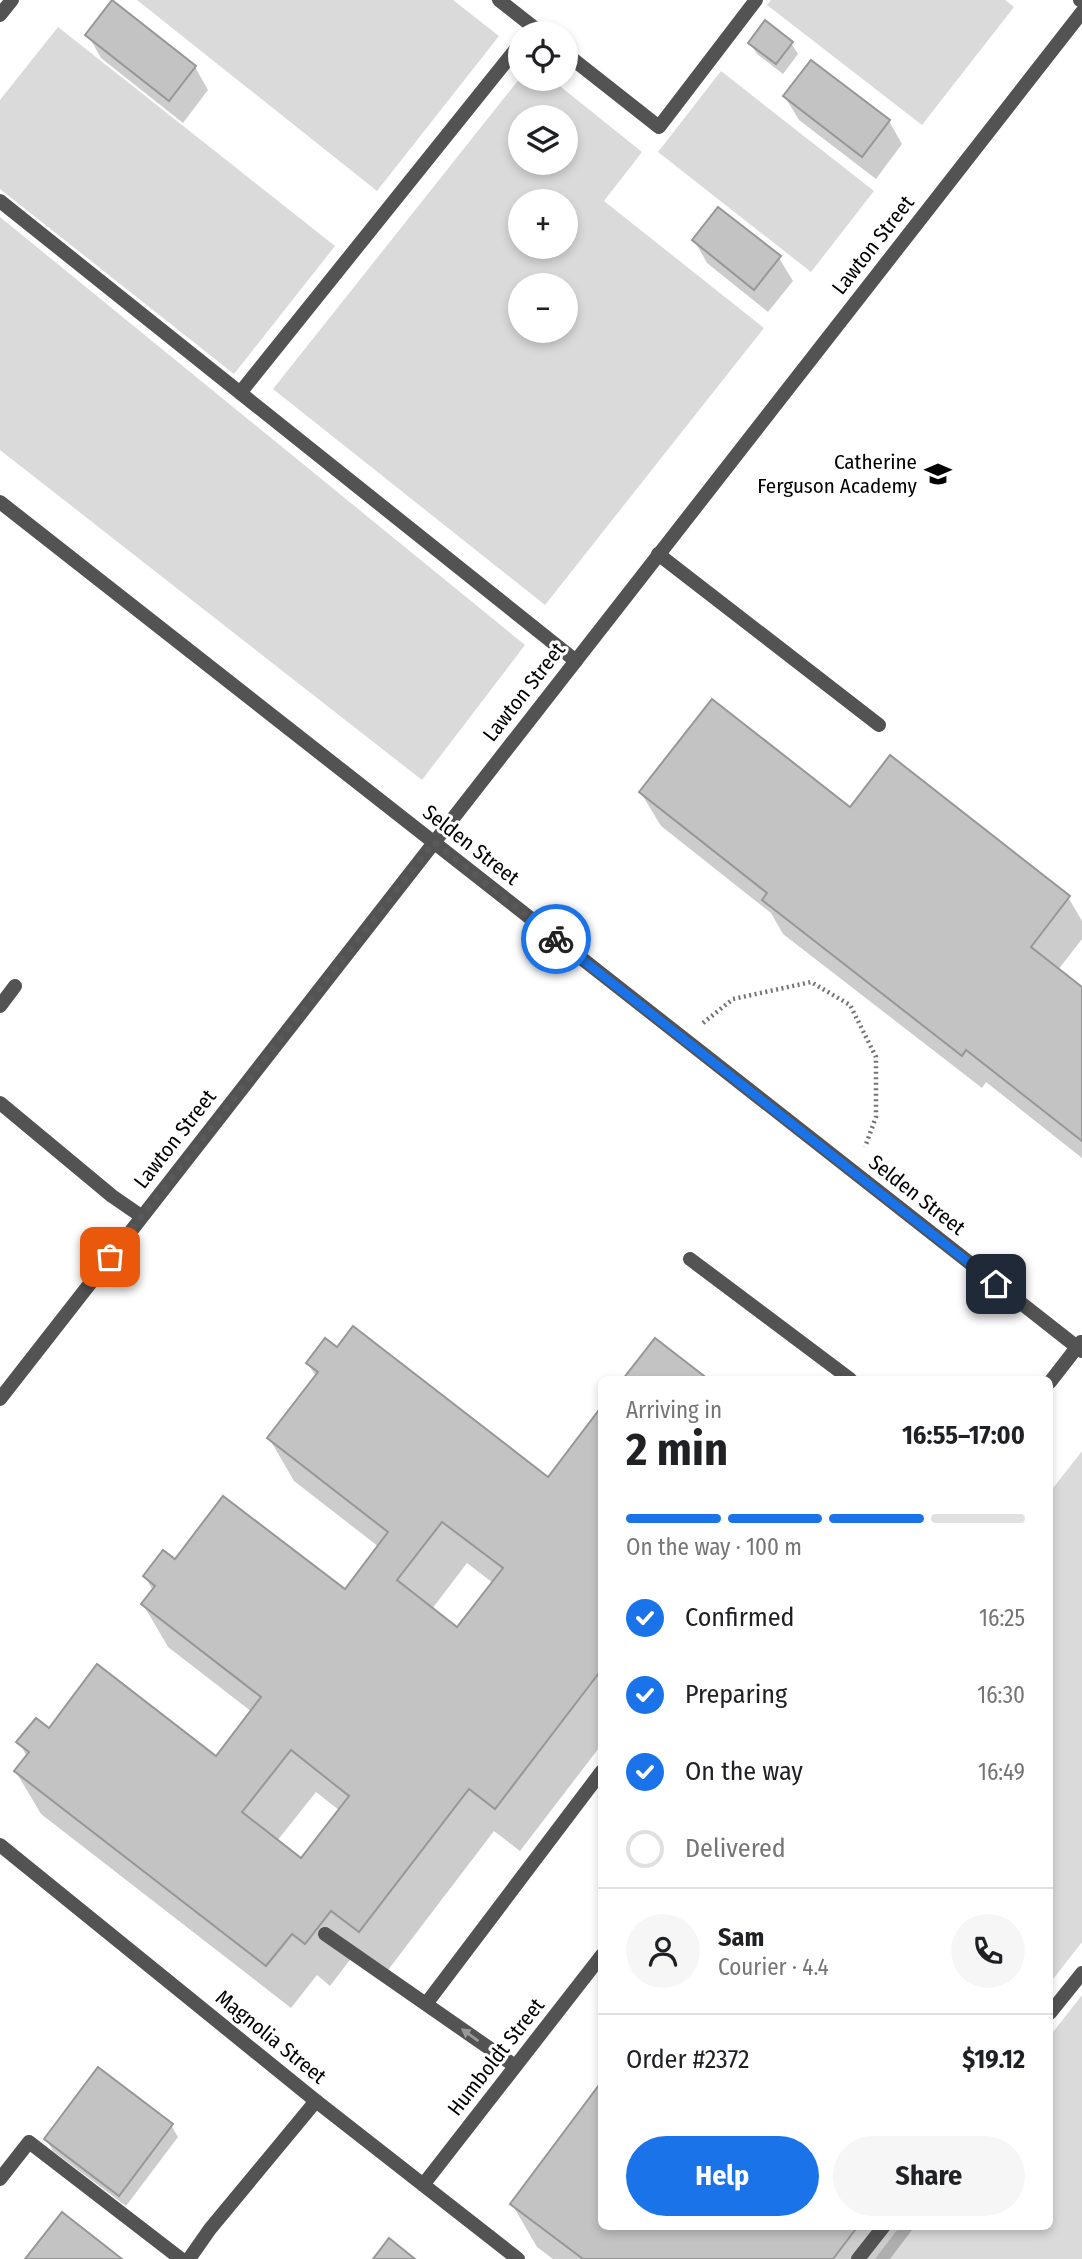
<!DOCTYPE html>
<meta charset="utf-8">
<style>
body{margin:0;font-family:"Fira Sans Condensed",sans-serif;background:#f6f6f6;color:#202124;height:100vh;display:flex;flex-direction:column;font-size:26px;white-space:nowrap}
*{box-sizing:border-box;margin:0}
p{font-size:23px;color:#757577}
.icon{flex:none;width:38px;height:38px;fill:none;stroke:currentColor;stroke-width:2;stroke-linecap:round;stroke-linejoin:round}
.map{position:relative;flex:1;overflow:hidden}
.side{position:absolute;left:598px;top:1376px;width:455px;height:854px;display:flex;flex-direction:column;background:#fff;border-radius:10px;box-shadow:0 4px 10px #0003}
.side>*{flex:none}
.controls{position:absolute;left:508px;top:21px;display:grid;gap:14px}
.controls a{display:grid;place-items:center;width:70px;height:70px;border-radius:50%;background:#fff;box-shadow:0 4px 10px #0003;font-size:35px}
.pin{position:absolute;display:grid;place-items:center;width:60px;height:60px;color:#fff;margin:-30px;border-radius:14px;box-shadow:0 4px 10px #0006}
.courier{position:absolute;display:grid;place-items:center;width:70px;height:70px;margin:-35px;border:5px solid #1a73e8;border-radius:50%;background:#fff;color:#222;box-shadow:0 2px 9px #0007}
.head em{font-style:normal;font-weight:700}
.head div{display:flex;flex-direction:column-reverse}
.head{display:flex;align-items:center;justify-content:space-between;height:119px;padding:0 28px}
h1{font-size:46px;font-weight:700;line-height:52px}
.bar{display:grid;grid-template-columns:repeat(4,1fr);gap:10px 7px;align-content:center;height:84px;padding:0 28px}
.bar i{height:9px;border-radius:5px;background:#e0e0e0}
.bar .on{background:#1a73e8}
.bar p{grid-column:span 4}
.line{display:flex;align-items:center;gap:18px;padding:0 28px;border-top:2px solid #e0e0e0}
.line div{flex:1}
.round{display:grid;place-items:center;flex:none;width:74px;height:74px;border-radius:37px;background:#f6f6f6}
ol{padding:0 28px;list-style:none}
li{display:flex;align-items:center;gap:21px;height:77px}
li p{margin-inline-start:auto}
li .icon{padding:7px;border-radius:50%;background:#1a73e8;color:#fff;stroke-width:4}
li:last-child{color:#757577}
li i{width:38px;height:38px;border:4px solid #e0e0e0;border-radius:50%}
.button{display:flex;gap:14px;margin-top:auto;padding:14px 28px}
.button a{flex:1;height:80px;border-radius:42px;background:#1a73e8;color:#fff;font-size:28px;font-weight:700;line-height:80px;text-align:center}
.button a+a{background:#f6f6f6;color:#202124}
.map>svg:first-child{display:block}
.green{fill:#dadada;fill-rule:evenodd}
.shadow{fill:#0003;fill-rule:evenodd}
.building{fill:#c3c3c3;stroke:#979797;stroke-width:2;fill-rule:evenodd}
.lines{fill:none;stroke-linecap:round;stroke-linejoin:round}
.path{stroke:#757575;stroke-width:4.5;stroke-dasharray:2 3.5;stroke-linecap:butt}
.service{stroke:#535353;stroke-width:14}
.minor{stroke:#535353;stroke-width:14}
.tertiary{stroke:#535353;stroke-width:14}
.oneway{fill:#989898}
.done{stroke:#595959;stroke-width:7;stroke-dasharray:0 12.6}
.route{stroke:#1a73e8;stroke-width:9}
.labels{text-anchor:middle;stroke-width:6;stroke-linejoin:round;paint-order:stroke}
.street-label{font-size:21px;fill:#000;stroke:#fff}
.poi-label{font-size:21px;fill:#000;stroke:#fff;text-anchor:end}
</style>
<div class="map">
<svg width="1082" height="2259" viewBox="0 0 1082 2259">
<rect width="100%" height="100%" fill="#fff"/>
<path class="green" d="M137,0H453L499,36L377,191Z
M771,0H1005L1014,7L922,125L767,5Z
M58,27L335,246L234,374L0,189V100Z
M721,71L874,191L811,272L658,152Z
M520,78L551,79L642,152L604,201L764,328L545,605L273,389ZM565,117V163H520V117ZM520,201H565V247H520ZM565,285V331H520V285Z
M0,217L525,645L422,780L0,450Z
M1082,1451V1942L1050,1983V1492Z
M1082,1995V2259H875L900,2226H1050V2036Z"/>
<path class="shadow" d="M88,35L195,67L208,90L183,123L101,58Z
M750,43H791L798,54L783,74L757,54Z
M785,97L889,121L902,144L876,179L799,120Z
M694,240L779,258L793,281L768,312L707,263Z
M641,793L850,810L1068,897L1082,921V939L1058,970L1082,989V1158L986,1082L982,1088L783,934L771,913L661,826Z
M308,1363L548,1479L602,1409V1744L520,1851L494,1831L385,1974L356,1952L330,1986L317,1975L291,2008L41,1814L16,1772L27,1757L19,1742L49,1730L216,1759L252,1712L168,1647L143,1604L153,1591L145,1576L175,1561L345,1592L379,1547L294,1481L269,1438L316,1377ZM467,1563L493,1583L457,1629L432,1609ZM316,1792L340,1811L301,1860L277,1841Z
M602,2084V2226H915L890,2259H553L537,2247L512,2204Z
M171,2125L178,2137L126,2206L53,2151L46,2139Z"/>
<path class="building" d="M112,0L196,66L169,101L85,35Z
M765,20L793,42L776,64L748,43Z
M811,60L890,120L862,157L783,96Z
M718,207L781,256L754,290L692,240Z
M712,699L850,807L890,755L1070,896L1031,947L1082,987V1141L966,1050L962,1056L762,900L767,893L639,792Z
M353,1326L548,1477L602,1406V1669L495,1809L469,1789L359,1932L331,1911L305,1944L292,1934L266,1966L14,1771L29,1752L16,1742L36,1718L49,1728L97,1664L216,1756L261,1697L141,1604L155,1586L143,1576L163,1550L175,1559L223,1496L345,1589L388,1532L267,1438L318,1372L306,1363L325,1338L337,1347ZM442,1522L503,1568L457,1627L397,1580ZM291,1750L349,1796L301,1858L242,1812Z
M655,1338L708,1379H623Z
M98,2067L173,2124L119,2196L44,2139Z
M602,2081V2226H858L833,2259H583L510,2204Z
M62,2212L122,2259H25Z
M389,2238L415,2259H373Z"/>
<g class="lines">
<path class="path" d="M703,1023L733,999L811,982L850,1005L876,1057V1117L865,1147"/>
<path class="service" d="M499,0L541,33
M565,53L659,127L756,0
M0,201L576,661
M240,393L520,44
M658,554L879,725
M0,1006L15,986
M0,1103L112,1196L141,1216
M690,1259L850,1379
M325,1934L515,2066
M426,2004L602,1771
M1050,2013L1082,1973
M0,2179L29,2142L181,2259
M189,2259L210,2229L316,2101
M858,2259L884,2226"/>
<path class="minor" d="M1080,0L1082,1
M0,502L1082,1351
M1050,1382L1081,1342
M0,1399L1082,12
M0,1845L316,2101L518,2259
M423,2185L602,1955"/>
<path class="tertiary" d="M0,15L12,0"/>
</g>
<defs><path id="oneway-solid" d="M-6-.8H1V-3.2L6.5 0L1 3.2V.8H-6Z" transform="scale(1.75)"/></defs>
<use class="oneway" href="#oneway-solid" transform="translate(470 2035) rotate(-144)"/>
<g class="lines">
<path class="done" d="M110,1257L434,842L556,939"/>
<path class="route" d="M556,939L996,1284"/>
</g>
<defs>
<g id="school-bare" transform="scale(2.1)"><path d="M0-5L7-2L0 1L-7-2ZM-4 1L0 2.5L4 1V4Q0 6-4 4Z" fill="#000" stroke="#fff" stroke-width="2.5" paint-order="stroke"/></g>
</defs>
<g fill-rule="evenodd">
<use href="#school-bare" x="938" y="474"/>
</g>
<g class="labels">
<g class="street-label">
<text transform="translate(873 245) rotate(-52)" y="7">Lawton Street</text>
<text transform="translate(524 692) rotate(-52)" y="7">Lawton Street</text>
<text transform="translate(471 845) rotate(38)" y="7">Selden Street</text>
<text transform="translate(175 1139) rotate(-52)" y="7">Lawton Street</text>
<text transform="translate(917 1195) rotate(38)" y="7">Selden Street</text>
<text transform="translate(271 2037) rotate(39)" y="7">Magnolia Street</text>
<text transform="translate(496 2057) rotate(-52)" y="7">Humboldt Street</text>
</g>
<g class="poi-label">
<text x="917" y="469">Catherine<tspan x="917" dy="24">Ferguson Academy</tspan></text>
</g>
</g>
</svg>
<div class="controls">
<a><svg class="icon" aria-label="locate" viewBox="0 0 24 24"><circle cx="12" cy="12" r="6"/><path d="M12 2v4M12 18v4M2 12h4M18 12h4"/></svg></a>
<a><svg class="icon" aria-label="layers" viewBox="0 0 24 24"><path d="M12 4l9 5-9 5-9-5zM3 14l9 5 9-5"/></svg></a>
<a>+</a>
<a>−</a>
</div>
<div class="pin" style="left:110px;top:1257px;background:#ea580c"><svg class="icon" aria-label="bag" viewBox="0 0 24 24"><path d="M5 8h14l-1 12H6zM9 8a3 3 0 0 1 6 0"/></svg></div>
<div class="pin" style="left:996px;top:1284px;background:#1f2937"><svg class="icon" aria-label="home" viewBox="0 0 24 24"><path d="M3 11l9-7 9 7M6 9v11h12V9"/></svg></div>
<div class="courier" style="left:556px;top:939px"><svg class="icon" aria-label="bike" viewBox="0 0 24 24"><circle cx="6" cy="16" r="4"/><circle cx="18" cy="16" r="4"/><path d="M6 16l4-8h5l3 8M10 8l3 8H6M13 5h3"/></svg></div>
<section class="side">
<div class="head"><div><h1>2 min</h1><p>Arriving in</p></div><em>16:55–17:00</em></div>
<div class="bar"><i class="on"></i><i class="on"></i><i class="on"></i><i></i><p>On the way · 100 m</p></div>
<ol>
<li><svg class="icon" aria-label="check" viewBox="0 0 24 24"><path d="M5 12l5 5 9-10"/></svg>Confirmed<p>16:25</p></li>
<li><svg class="icon" aria-label="check" viewBox="0 0 24 24"><path d="M5 12l5 5 9-10"/></svg>Preparing<p>16:30</p></li>
<li><svg class="icon" aria-label="check" viewBox="0 0 24 24"><path d="M5 12l5 5 9-10"/></svg>On the way<p>16:49</p></li>
<li><i></i>Delivered</li>
</ol>
<div class="line" style="height:126px"><a class="round"><svg class="icon" aria-label="person" viewBox="0 0 24 24"><circle cx="12" cy="8" r="4"/><path d="M4 21q1-7 8-7t8 7"/></svg></a><div><b>Sam</b><p>Courier · 4.4</p></div><a class="round"><svg class="icon" aria-label="phone" viewBox="0 0 24 24"><path d="M5 4h4l2 5-3 2q2 4 5 5l2-3 5 2v4C11 20 4 13 5 4z"/></svg></a></div>
<div class="line" style="height:91px"><div>Order #2372</div><b>$19.12</b></div>
<div class="button"><a>Help</a><a>Share</a></div>
</section>
</div>
